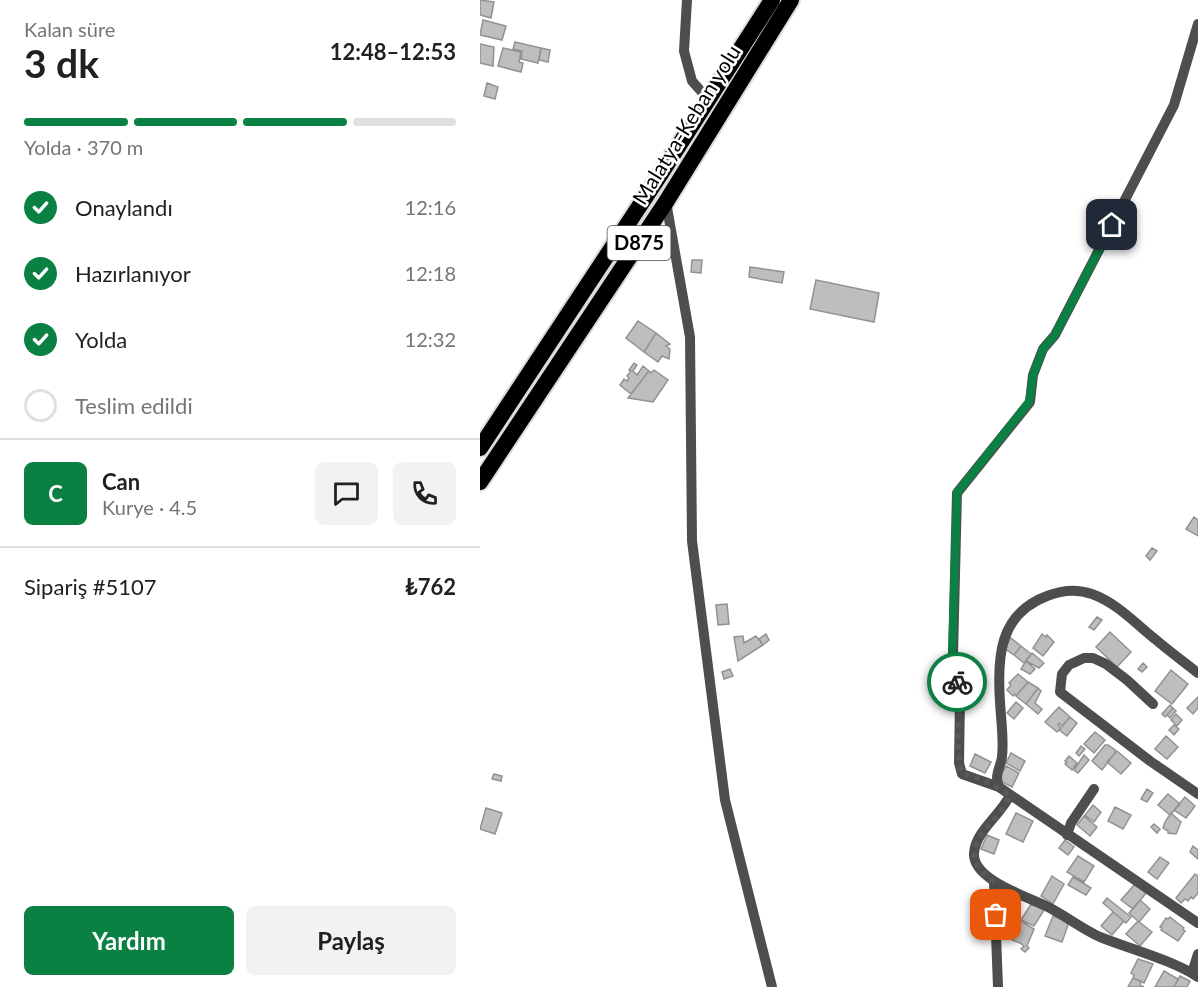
<!DOCTYPE html>
<html lang="tr">
<meta charset="utf-8">
<style>
body{margin:0;font-family:Lato,sans-serif;background:#f2f2f2;color:#202124;height:100vh;display:flex;flex-direction:column;font-size:22px;white-space:nowrap}
*{box-sizing:border-box;margin:0}
p{font-size:20px;color:#757577}
.icon{flex:none;width:33px;height:33px;fill:none;stroke:currentColor;stroke-width:2;stroke-linecap:round;stroke-linejoin:round}
.map{position:relative;flex:1;overflow:hidden}
.side{display:flex;flex-direction:column;background:#fff;width:480px}
.side>*{flex:none}
.pin{position:absolute;display:grid;place-items:center;width:51px;height:51px;color:#fff;margin:-26px;border-radius:12px;box-shadow:0 3px 9px #0006}
.courier{position:absolute;display:grid;place-items:center;width:60px;height:60px;margin:-30px;border:4px solid #0b8043;border-radius:50%;background:#fff;color:#222;box-shadow:0 2px 8px #0007}
.headline em{font-style:normal;font-weight:700}
.headline div{display:flex;flex-direction:column-reverse}
.headline{display:flex;align-items:center;justify-content:space-between;height:102px;padding:0 24px}
h1{font-size:39px;font-weight:700;line-height:45px}
.bar{display:grid;grid-template-columns:repeat(4,1fr);gap:9px 6px;align-content:center;height:72px;padding:0 24px}
.bar i{height:8px;border-radius:4px;background:#e0e0e0}
.bar .on{background:#0b8043}
.bar p{grid-column:span 4}
.line{display:flex;align-items:center;gap:15px;padding:0 24px;border-top:2px solid #e0e0e0}
.line div{flex:1}
.round{display:grid;place-items:center;flex:none;width:63px;height:63px;border-radius:9px;background:#f2f2f2}
ol{padding:0 24px;list-style:none}
li{display:flex;align-items:center;gap:18px;height:66px}
li p{margin-inline-start:auto}
li .icon{padding:6px;border-radius:50%;background:#0b8043;color:#fff;stroke-width:4}
li:last-child{color:#757577}
li i{width:33px;height:33px;border:3px solid #e0e0e0;border-radius:50%}
.primary-button{display:flex;gap:12px;margin-top:auto;padding:12px 24px}
.primary-button a{flex:1;height:69px;border-radius:9px;background:#0b8043;color:#fff;font-size:24px;font-weight:700;line-height:69px;text-align:center}
.primary-button a+a{background:#f2f2f2;color:#202124}
main{display:flex;flex:1;min-height:0}
.map>svg:first-child{display:block}
.building{fill:#bebebe;stroke:#929292;stroke-width:1.5}
.lines{fill:none;stroke-linecap:round;stroke-linejoin:round}
.trunk-casing{stroke:#dbdbdb;stroke-width:20}
.minor{stroke:#4e4e4e;stroke-width:10}
.trunk{stroke:#000;stroke-width:16}
.done{stroke:#595959;stroke-width:6;stroke-dasharray:0 10.8}
.route{stroke:#0b8043;stroke-width:8}
.labels{text-anchor:middle;stroke-width:5;stroke-linejoin:round;paint-order:stroke}
.shield{fill:#fff;stroke:#4c4c4c;stroke-width:1.5}
.shield-label{font-size:20px;font-weight:bold;fill:#000}
.street-label{font-size:21px;fill:#000;stroke:#fff}
</style>
<main>
<section class="side">
<div class="headline"><div><h1>3 dk</h1><p>Kalan süre</p></div><em>12:48–12:53</em></div>
<div class="bar"><i class="on"></i><i class="on"></i><i class="on"></i><i></i><p>Yolda · 370 m</p></div>
<ol>
<li><svg class="icon" aria-label="check" viewBox="0 0 24 24"><path d="M5 12l5 5 9-10"/></svg>Onaylandı<p>12:16</p></li>
<li><svg class="icon" aria-label="check" viewBox="0 0 24 24"><path d="M5 12l5 5 9-10"/></svg>Hazırlanıyor<p>12:18</p></li>
<li><svg class="icon" aria-label="check" viewBox="0 0 24 24"><path d="M5 12l5 5 9-10"/></svg>Yolda<p>12:32</p></li>
<li><i></i>Teslim edildi</li>
</ol>
<div class="line" style="height:108px"><b class="round" style="background:#0b8043;color:#fff">C</b><div><b>Can</b><p>Kurye · 4.5</p></div><a class="round"><svg class="icon" aria-label="chat" viewBox="0 0 24 24"><path d="M4 5h16v11H9l-5 4z"/></svg></a><a class="round"><svg class="icon" aria-label="phone" viewBox="0 0 24 24"><path d="M5 4h4l2 5-3 2q2 4 5 5l2-3 5 2v4C11 20 4 13 5 4z"/></svg></a></div>
<div class="line" style="height:78px"><div>Sipariş #5107</div><b>₺762</b></div>
<div class="primary-button"><a>Yardım</a><a>Paylaş</a></div>
</section>
<div class="map">
<svg width="718" height="987" viewBox="0 0 718 987">
<rect width="100%" height="100%" fill="#fff"/>
<path class="building" d="M0,0L14,2L11,18L0,15Z
M3,20L26,26L22,40L0,35Z
M35,42L61,48L58,63L41,59L42,51L33,49Z
M0,44L14,47L13,66L0,63Z
M23,48L41,52L39,62L43,63L41,72L18,66Z
M61,48L70,50L68,62L59,60Z
M7,83L18,87L15,99L4,96Z
M212,260H222L221,273L211,272Z
M270,267L304,272L302,283L269,277Z
M336,280L399,293L394,322L330,309Z
M158,321L176,333L164,352L146,338Z
M176,333L190,344L186,346L190,349L189,359L182,356L178,362L164,352Z
M154,363L157,365L153,371L157,375L163,366L169,371L151,394L140,385L144,379L147,381L149,378L147,376L151,371L149,370Z
M174,370L188,380L173,402L148,398L169,371L171,373Z
M714,517L718,520V536L706,529Z
M672,548L677,551L670,560L666,556Z
M247,604L249,624L238,625L236,605Z
M617,617L622,620L614,630L609,627Z
M630,632L651,652L637,667L616,647Z
M286,634L289,640L283,645L279,639Z
M562,634L566,637L567,635L574,642L563,656L553,648Z
M263,636L264,643L276,636L283,645L258,661L254,637Z
M531,638L541,646L534,655L524,648Z
M541,646L551,654L544,663L534,655Z
M552,653L564,663L559,668L546,661Z
M546,661L555,669L550,674L541,669Z
M663,663L667,667L662,672L658,669Z
M250,669L253,676L244,679L242,672Z
M691,670L708,684L692,704L675,691Z
M538,674L548,682L536,696L535,694L533,696L527,690L531,685L529,683Z
M548,682L558,688L546,704L536,696Z
M558,688L561,691L555,703L562,709L558,714L546,704Z
M718,697V708L713,714L707,708Z
M536,702L543,708L534,719L527,713Z
M690,705L693,708L685,717L682,714Z
M579,707L590,717L582,726L579,723L578,725L581,728L577,732L565,722Z
M693,708L696,711L690,718L687,715Z
M696,714L702,720L697,726L691,720Z
M590,717L597,723L587,736L579,730Z
M694,725L699,729L694,735L689,730Z
M615,732L625,740L614,753L604,744Z
M686,736L698,747L687,759L675,749Z
M625,745H628L635,750V753L622,770L612,761Z
M601,746L605,749L599,756L596,753Z
M637,751L651,763L641,774L627,762Z
M531,753L545,761L540,771L526,763Z
M495,754L511,762L505,773L490,766Z
M604,755L609,760L598,773L594,770Z
M589,756L597,763L592,770L585,764L587,762L585,761Z
M526,766L539,773L532,787L518,780Z
M14,774L22,776L21,781L12,779Z
M667,789L673,793L667,802L661,799Z
M688,794L700,804L690,815L678,805Z
M705,797L715,806L706,818L694,810Z
M613,805L621,812L614,822L605,815Z
M635,807L651,815L643,829L628,821Z
M6,808L22,813L15,834L0,829Z
M536,813L553,821L543,842L526,834Z
M691,813L701,822L696,834L688,833V831L683,828L685,822Z
M604,816L617,827L610,836L597,825Z
M674,824L680,829L677,833L671,827Z
M507,835L519,840L514,854L501,849Z
M585,840L594,847L588,855L579,848Z
M713,846L718,850V859L710,852Z
M598,856L614,866L604,882L587,872Z
M680,857L689,863L677,879L668,872Z
M715,874L718,876V893L713,899L711,897L708,901L705,899L701,903L696,898Z
M572,876L584,884L573,904L561,896Z
M593,877L611,888L606,895L588,885Z
M655,884L666,893L653,909L641,900Z
M627,898L651,917L646,923L623,903Z
M660,900L670,909L659,922L649,913Z
M551,904L564,910L554,926L541,920Z
M633,912L644,921L632,935L621,926Z
M573,916L589,922L582,942L565,936Z
M690,917L704,928L703,930L705,931L698,941L681,930L682,928L680,927L686,918L688,919Z
M541,921L554,929L547,946L549,948L545,952L541,949L544,946L540,943L532,940Z
M658,921L672,932L660,946L646,934Z
M658,959L673,964L664,983L653,978L654,975L651,973Z
M684,971L698,979L694,987H675Z
M700,976L710,981L707,987H694Z
M653,978L661,981L660,985L664,987H648Z"/>
<g class="lines">
<g class="trunk-casing">
<path id="trunk" d="M0,448L180,175L292,0
M0,482L186,202L311,0"/>
</g>
<path class="minor" d="M207,0L204,51L212,81L228,99
M718,24L694,105L575,335L563,349L553,375L550,402L477,493L473,656L480,698L479,763L482,774L519,787L718,923
M186,202L210,337L212,541L245,800L292,987
M673,704L647,680L626,664L613,658H604L589,665L582,674L580,692L670,761L718,794
M519,787C514,775 520,769 522,757C524,740 521,720 520,702C517,657 519,614 567,596C582,590 598,589 612,594C637,603 655,623 675,639C689,651 704,662 718,673
M530,795C521,815 496,830 494,853C492,880 549,897 568,907C586,916 602,929 620,937C650,949 692,960 718,977
M587,835L591,823L614,789
M514,882L518,987
M712,973L718,954"/>
<use href="#trunk" class="trunk"/>
</g>
<g class="lines">
<path class="done" d="M477,682C482,712 474,746 482,774L501,779L530,795C517,828 467,848 514,882L516,915"/>
<path class="route" d="M477,682L472,656L477,493L549,402L553,375L563,349L575,335L632,225"/>
</g>
<g class="labels">
<rect class="shield" x="127.5" y="226" width="63" height="34" rx="4.5"/>
<g class="shield-label">
<text x="159" y="250">D875</text>
</g>
<g class="street-label">
<text transform="translate(207 125) rotate(-58)" y="7">Malatya-Keban yolu</text>
</g>
</g>
</svg>
<div class="pin" style="left:516px;top:915px;background:#ea580c"><svg class="icon" aria-label="bag" viewBox="0 0 24 24"><path d="M5 8h14l-1 12H6zM9 8a3 3 0 0 1 6 0"/></svg></div>
<div class="pin" style="left:632px;top:225px;background:#1f2937"><svg class="icon" aria-label="home" viewBox="0 0 24 24"><path d="M3 11l9-7 9 7M6 9v11h12V9"/></svg></div>
<div class="courier" style="left:477px;top:682px"><svg class="icon" aria-label="bike" viewBox="0 0 24 24"><circle cx="6" cy="16" r="4"/><circle cx="18" cy="16" r="4"/><path d="M6 16l4-8h5l3 8M10 8l3 8H6M13 5h3"/></svg></div>
</div>
</main>
